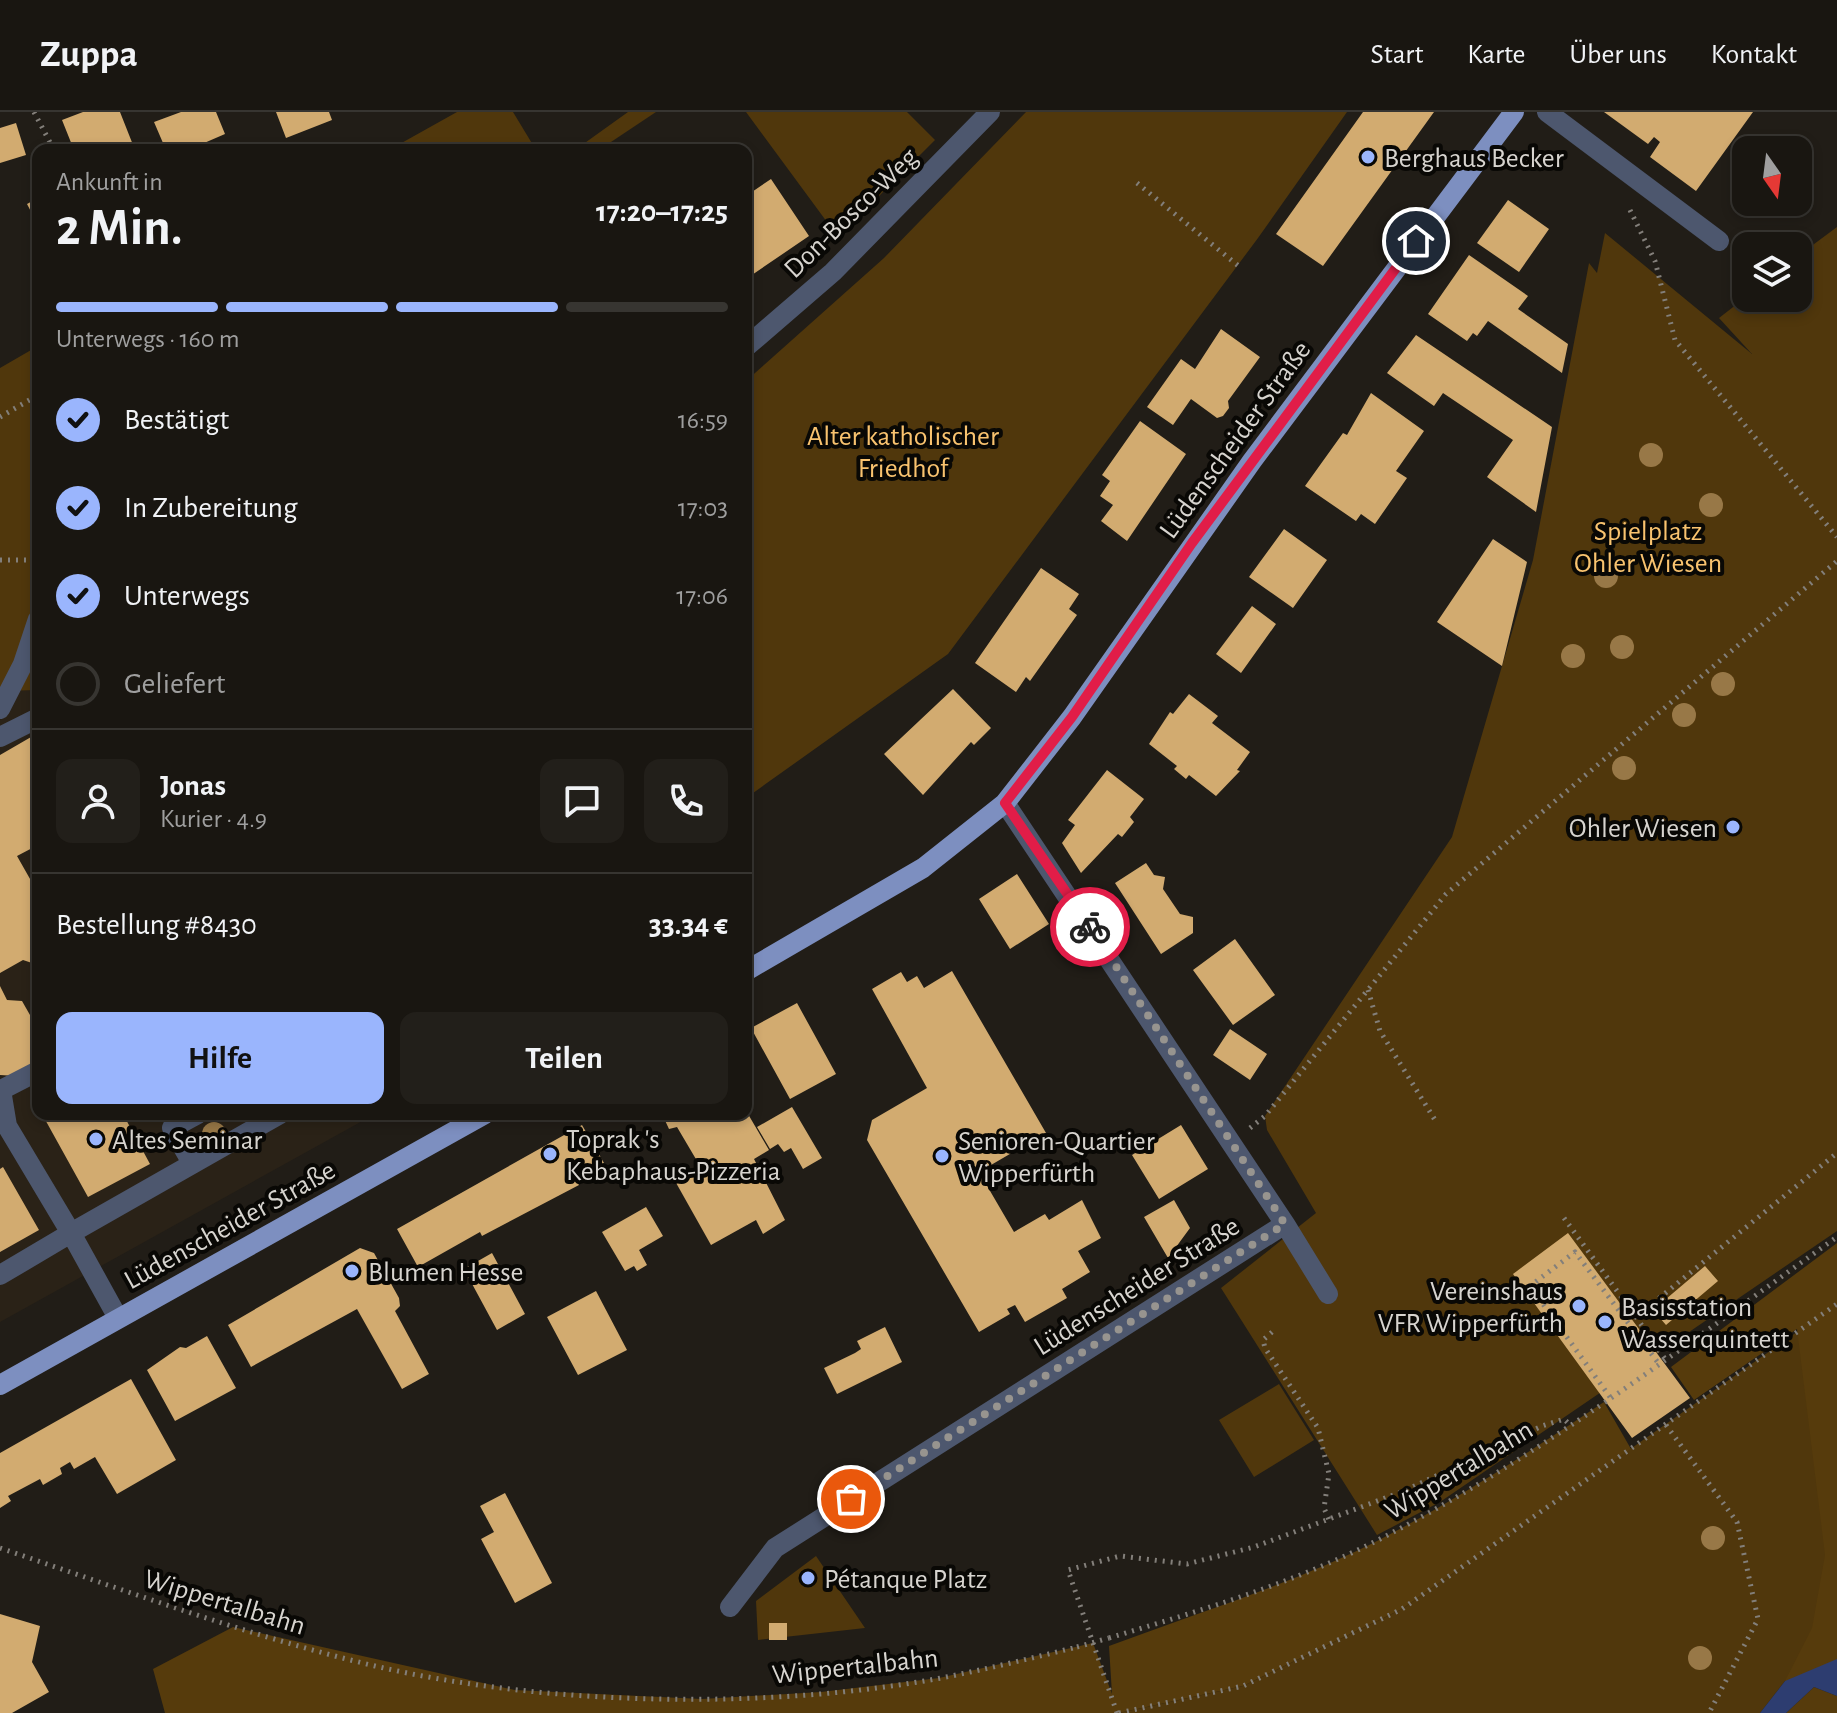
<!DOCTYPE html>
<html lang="de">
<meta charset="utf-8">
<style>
body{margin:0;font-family:"Alegreya Sans",sans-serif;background:#221f1a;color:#f1f3f6;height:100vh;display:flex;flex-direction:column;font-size:30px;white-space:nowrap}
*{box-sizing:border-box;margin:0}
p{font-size:26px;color:#9f9f9f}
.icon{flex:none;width:44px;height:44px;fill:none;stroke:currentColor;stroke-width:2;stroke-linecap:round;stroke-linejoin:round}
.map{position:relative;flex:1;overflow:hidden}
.details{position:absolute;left:32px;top:32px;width:720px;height:976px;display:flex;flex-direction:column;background:#191611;border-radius:16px;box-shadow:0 4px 12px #0003,0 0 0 2px #373531}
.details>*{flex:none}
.needle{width:52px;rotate:166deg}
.controls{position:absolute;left:1732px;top:24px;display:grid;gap:16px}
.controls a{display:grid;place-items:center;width:80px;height:80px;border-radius:16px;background:#191611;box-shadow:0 4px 12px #0003,0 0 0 2px #373531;font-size:40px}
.pin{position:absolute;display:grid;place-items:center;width:68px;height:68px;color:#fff;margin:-34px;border:4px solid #fff;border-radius:50%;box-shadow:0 2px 8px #0007}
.courier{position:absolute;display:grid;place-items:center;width:80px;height:80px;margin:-40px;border:6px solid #e11d48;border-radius:50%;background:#fff;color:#222;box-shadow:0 2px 10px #0007}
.overview em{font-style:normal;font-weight:600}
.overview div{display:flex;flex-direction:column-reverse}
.overview{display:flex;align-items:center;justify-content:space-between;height:136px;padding:0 24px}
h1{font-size:52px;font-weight:600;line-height:60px}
.bar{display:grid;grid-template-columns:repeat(4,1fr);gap:12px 8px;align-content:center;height:96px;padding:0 24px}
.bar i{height:10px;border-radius:6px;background:#373531}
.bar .on{background:#9ab5fd}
.bar p{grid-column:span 4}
.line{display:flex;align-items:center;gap:20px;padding:0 24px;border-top:2px solid #373531}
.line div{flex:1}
.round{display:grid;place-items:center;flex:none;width:84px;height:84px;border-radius:16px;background:#221f1a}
ol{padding:0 24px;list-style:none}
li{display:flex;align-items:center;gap:24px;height:88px}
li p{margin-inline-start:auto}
li .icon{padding:8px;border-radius:50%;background:#9ab5fd;color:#111;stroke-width:4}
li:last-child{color:#9f9f9f}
li i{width:44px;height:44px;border:4px solid #373531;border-radius:50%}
.button{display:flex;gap:16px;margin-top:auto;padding:16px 24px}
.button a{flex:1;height:92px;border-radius:16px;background:#9ab5fd;color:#111;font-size:32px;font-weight:600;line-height:92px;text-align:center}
.button a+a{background:#221f1a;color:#f1f3f6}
header{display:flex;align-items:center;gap:48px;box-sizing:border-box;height:112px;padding:0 40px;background:#191611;border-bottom:2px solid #373531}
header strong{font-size:38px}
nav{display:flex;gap:44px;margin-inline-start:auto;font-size:28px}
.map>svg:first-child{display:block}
.built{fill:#2a2217}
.green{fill:#50370c}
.forest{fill:#563b0c}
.water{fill:#2d3d70}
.building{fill:#d2ab70}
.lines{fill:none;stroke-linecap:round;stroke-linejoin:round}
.path{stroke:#837f7a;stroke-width:5;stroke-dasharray:2 6;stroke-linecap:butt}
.minor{stroke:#4d576e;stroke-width:20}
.major{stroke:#7d8fc0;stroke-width:20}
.path-bridge{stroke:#837f7a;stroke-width:5;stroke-dasharray:2 6;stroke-linecap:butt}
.tree{fill:#987847}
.done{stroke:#97948f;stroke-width:8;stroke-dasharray:0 14.4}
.route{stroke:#e11d48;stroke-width:10}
.poi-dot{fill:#9ab5fd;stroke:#090805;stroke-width:3}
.labels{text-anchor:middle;stroke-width:8;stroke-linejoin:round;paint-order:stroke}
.poi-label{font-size:28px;fill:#d7d4cf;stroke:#090805;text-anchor:start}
.street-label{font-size:28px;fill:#d7d4cf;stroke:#090805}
.park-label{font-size:28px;fill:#f9c36f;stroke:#090805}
</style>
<header>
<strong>Zuppa</strong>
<nav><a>Start</a><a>Karte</a><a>Über uns</a><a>Kontakt</a></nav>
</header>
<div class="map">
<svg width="1837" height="1601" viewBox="0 0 1837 1601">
<rect width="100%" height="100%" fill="#211d17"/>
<path class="built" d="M38,484V1002H375L0,1210V507Z"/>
<path class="green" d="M457,0H513L536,38H389Z
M628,0H656L599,38H575Z
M746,0H907L935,28L838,125Z
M1026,0H1347L1258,126L948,542L746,686V269L884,146Z
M1837,115V1119L1440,1390L1377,1423L1221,1176L1316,1101L1267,1018L1265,1004L1452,725L1533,448L1589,151L1597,161L1605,121L1752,242L1719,206L1746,185L1798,186V144Z
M38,234V578L0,579V256Z
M1837,1192V1547L1785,1569L1760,1601H1119L1243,1574L1402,1497Z
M1279,1272L1314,1328L1254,1365L1219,1308Z
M816,1444L865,1516L758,1528L756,1489Z"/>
<path class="forest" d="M1837,1131V1578L1785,1569L1812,1516L1825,1443L1797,1217L1694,1288L1671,1255Z
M1604,1290L1631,1337L1402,1497L1243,1574L1119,1601H165L153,1557L233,1515L515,1578L702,1587L821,1580L939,1566L1093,1531L1112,1582L1109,1534C1200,1500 1295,1471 1381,1427C1458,1387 1532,1338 1604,1290Z
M1814,1575L1837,1584V1601H1786Z"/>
<path class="water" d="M1837,1547V1584L1814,1575L1786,1601H1760L1785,1569Z"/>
<path class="building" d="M83,0H120L135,38H74L62,8Z
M181,0H216L225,22L188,38H166L154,10Z
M276,0H329L332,8L286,26Z
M1363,0H1434L1323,154L1276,122Z
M1604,0H1753L1696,79L1650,45L1660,30L1654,25L1648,32Z
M16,11L26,43L0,51V16Z
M771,67L809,124L746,167V84Z
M38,86V113L27,92Z
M1508,88L1549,117L1519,160L1477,131Z
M1469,143L1528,184L1518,197L1568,232L1562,261L1488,209L1477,224L1473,221L1467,229L1428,202Z
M1221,217L1260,245L1228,289L1229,296L1223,304L1217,306L1191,287L1173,313L1147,295L1181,247L1195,257Z
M1416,223L1552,315L1536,400L1487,365L1513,328L1443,281L1434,294L1387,261Z
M1371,281L1424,319L1396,359L1407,366L1375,412L1361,402L1356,409L1305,374L1343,321L1347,323Z
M1140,309L1186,342L1127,429L1101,409L1113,393L1100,384L1110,369L1102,363Z
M1284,417L1327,448L1293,496L1249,465Z
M1493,427L1527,450L1502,554L1437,510Z
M1041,456L1079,482L1069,497L1077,503L1030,569L1026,565L1016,580L975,551Z
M1252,494L1276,512L1241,561L1216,542Z
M953,577L991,616L974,633L971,630L923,683L884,642Z
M1189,582L1218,604L1212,611L1250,640L1237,658L1240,659L1216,684L1189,663L1186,667L1174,657L1177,654L1149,632L1170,600L1173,602Z
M38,621V733L17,744L38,781V853L23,848L0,861V643Z
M1107,658L1144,687L1130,705L1134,710L1122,725L1118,722L1081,761L1062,731L1075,713L1068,708Z
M1146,751L1154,763L1165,765L1163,777L1180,802L1193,805V821L1161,842L1115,771Z
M1017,762L1049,812L1010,837L979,787Z
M1235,827L1275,883L1233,913L1193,858Z
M952,859L1046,1021L979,1060L1014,1120L1045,1102L1049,1108L1082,1088L1101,1126L1078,1139L1090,1160L1062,1177L1067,1186L1025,1210L1015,1193L1007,1197L1010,1202L979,1220L867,1028L872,1008L927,976L872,877L901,860L907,870L917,864L924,876Z
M0,874L7,888L22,889L38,917V951L16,964L0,963Z
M797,891L836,962L790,987L751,916Z
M1230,917L1267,942L1250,968L1213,943Z
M792,995L822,1046L803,1057L791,1036L784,1040L778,1032L770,1037L757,1015Z
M42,1002H123L150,1052L88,1085Z
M662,1002H748L769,1038L754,1047L785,1108L763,1122L756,1108L711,1133L675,1069L700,1054L677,1015L669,1017Z
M582,1013L604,1051L575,1067L579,1073L482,1124L480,1120L418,1155L397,1117Z
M1181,1013L1208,1057L1159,1087L1132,1043Z
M3,1055L39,1118L0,1140V1057Z
M1174,1088L1190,1116L1168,1146L1144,1105Z
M646,1095L663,1124L639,1138L647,1153L637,1159L634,1154L625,1159L602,1120Z
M1568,1121L1690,1286L1632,1326L1513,1162Z
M360,1136L374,1141L399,1186L400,1194L395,1199L429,1262L402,1277L357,1197L251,1255L228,1213Z
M492,1141L525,1202L497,1218L464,1157Z
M1705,1154L1718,1169L1666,1213L1653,1198Z
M596,1179L627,1238L578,1263L547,1205Z
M885,1215L902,1250L837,1282L824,1256L855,1241L861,1237L857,1229Z
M207,1224L236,1276L175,1309L147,1258L180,1235L186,1236Z
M131,1267L176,1348L117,1382L95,1345L74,1357L70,1350L60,1356L62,1362L43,1373L40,1367L8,1384L11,1389L0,1396V1341Z
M505,1381L552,1471L515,1491L481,1427L494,1420L480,1394Z
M0,1502L40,1514L32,1550L49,1580L12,1601H0Z
M769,1511H787V1528H769Z"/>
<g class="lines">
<path class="path" d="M34,0L54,38
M1137,71L1241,156
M1630,98L1655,149L1675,228L1837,425
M0,305L38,283
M0,448H38
M1368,878L1380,919L1435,1008
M1250,1016L1265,1004L1446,782L1837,449
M1564,1106L1636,1205L1837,1041
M1636,1205L1665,1247
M1272,1220L1263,1228L1265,1236L1318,1316L1329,1362L1324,1396L1329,1408
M1610,1285L1530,1174L1575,1140L1659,1252
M1666,1313L1737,1410L1758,1507L1709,1601
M0,1436C124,1478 248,1524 375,1554C546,1594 769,1598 941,1566C987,1557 1032,1546 1077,1535
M1109,1526C1202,1498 1295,1471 1382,1426C1543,1343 1689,1230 1837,1125
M1117,1601L1068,1458L1120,1444L1187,1452L1254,1435L1404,1379L1542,1314L1564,1307L1570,1313
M1119,1601L1243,1574L1402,1497L1837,1192"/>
<path class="minor" d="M1547,0L1719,129
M746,235L833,160L990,0
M0,597L23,552L38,507
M0,625L38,606
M38,959L1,978L7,1014L71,1121L280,1002
M192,1051L172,1016L198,1002
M1285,1112L1328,1182
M0,1163L71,1121L118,1206
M730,1495L775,1436L1285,1112L1005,691"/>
<path class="major" d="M746,859L923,756L1005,691L1072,605L1252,349L1514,0
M0,1273L485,1002"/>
<path class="path-bridge" d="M1077,1535L1109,1526"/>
</g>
<g class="tree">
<circle cx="1651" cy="343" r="12"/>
<circle cx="1711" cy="393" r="12"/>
<circle cx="1606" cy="464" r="12"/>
<circle cx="1622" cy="535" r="12"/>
<circle cx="1573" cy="544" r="12"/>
<circle cx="1723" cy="572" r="12"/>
<circle cx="1684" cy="603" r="12"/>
<circle cx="1624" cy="656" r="12"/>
<circle cx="214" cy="1022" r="12"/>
<circle cx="1713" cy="1426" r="12"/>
<circle cx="1700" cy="1546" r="12"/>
</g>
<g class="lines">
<path class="done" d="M851,1387L1285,1112L1090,815"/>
<path class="route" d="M1090,815L1005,691L1072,605L1192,431L1416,129"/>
</g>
<g class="poi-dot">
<circle cx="1368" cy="45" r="8"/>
<circle cx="1733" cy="715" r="8"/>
<circle cx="96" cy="1027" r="8"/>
<circle cx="550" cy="1042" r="8"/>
<circle cx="942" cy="1044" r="8"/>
<circle cx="352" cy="1159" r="8"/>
<circle cx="1579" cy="1194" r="8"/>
<circle cx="1605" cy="1210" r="8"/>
<circle cx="808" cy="1466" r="8"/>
</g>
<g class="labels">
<g class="poi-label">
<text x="1384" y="55">Berghaus Becker</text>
<text x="1717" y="725" text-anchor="end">Ohler Wiesen</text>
<text x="566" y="1036">Toprak 's<tspan x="566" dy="32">Kebaphaus-Pizzeria</tspan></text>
<text x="112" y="1037">Altes Seminar</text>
<text x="958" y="1038">Senioren-Quartier<tspan x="958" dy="32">Wipperfürth</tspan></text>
<text x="368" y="1169">Blumen Hesse</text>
<text x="1563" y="1188" text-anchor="end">Vereinshaus<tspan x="1563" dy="32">VFR Wipperfürth</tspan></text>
<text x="1621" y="1204">Basisstation<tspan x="1621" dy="32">Wasserquintett</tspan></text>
<text x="824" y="1476">Pétanque Platz</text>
</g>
<g class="street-label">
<text transform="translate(850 100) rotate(-44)" y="10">Don-Bosco-Weg</text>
<text transform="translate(1234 327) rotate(-54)" y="10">Lüdenscheider Straße</text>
<text transform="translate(229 1112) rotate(-29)" y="10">Lüdenscheider Straße</text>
<text transform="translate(1136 1173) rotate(-32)" y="10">Lüdenscheider Straße</text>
<text transform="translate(1458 1357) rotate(-31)" y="10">Wippertalbahn</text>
<text transform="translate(225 1489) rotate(17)" y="10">Wippertalbahn</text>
<text transform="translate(855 1553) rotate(-6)" y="10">Wippertalbahn</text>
</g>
<g class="park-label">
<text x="903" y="333">Alter katholischer<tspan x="903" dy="32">Friedhof</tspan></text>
<text x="1648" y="428">Spielplatz<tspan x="1648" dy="32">Ohler Wiesen</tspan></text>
</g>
</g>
</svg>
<div class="controls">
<a><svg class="needle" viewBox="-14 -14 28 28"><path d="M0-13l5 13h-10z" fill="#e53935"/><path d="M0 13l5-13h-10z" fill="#9f9f9f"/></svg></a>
<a><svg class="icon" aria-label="layers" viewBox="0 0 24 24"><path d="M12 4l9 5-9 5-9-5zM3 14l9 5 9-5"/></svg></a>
</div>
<div class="pin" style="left:851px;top:1387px;background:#ea580c"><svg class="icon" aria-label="bag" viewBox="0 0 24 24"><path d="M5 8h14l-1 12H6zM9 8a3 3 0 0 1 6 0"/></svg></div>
<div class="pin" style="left:1416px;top:129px;background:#1f2937"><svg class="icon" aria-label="home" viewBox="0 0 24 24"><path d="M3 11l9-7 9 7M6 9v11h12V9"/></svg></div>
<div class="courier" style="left:1090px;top:815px"><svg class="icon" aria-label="bike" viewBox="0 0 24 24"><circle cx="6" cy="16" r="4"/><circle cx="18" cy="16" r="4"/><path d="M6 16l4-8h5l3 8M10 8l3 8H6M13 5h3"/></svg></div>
<section class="details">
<div class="overview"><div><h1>2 Min.</h1><p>Ankunft in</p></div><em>17:20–17:25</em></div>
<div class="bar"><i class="on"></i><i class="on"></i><i class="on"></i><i></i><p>Unterwegs · 160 m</p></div>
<ol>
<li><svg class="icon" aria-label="check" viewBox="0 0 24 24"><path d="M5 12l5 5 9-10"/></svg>Bestätigt<p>16:59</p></li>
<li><svg class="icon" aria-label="check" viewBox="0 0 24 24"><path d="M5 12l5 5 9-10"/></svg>In Zubereitung<p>17:03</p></li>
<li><svg class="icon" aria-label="check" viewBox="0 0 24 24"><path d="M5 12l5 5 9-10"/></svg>Unterwegs<p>17:06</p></li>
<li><i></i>Geliefert</li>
</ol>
<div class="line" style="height:144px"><a class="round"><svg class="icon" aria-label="person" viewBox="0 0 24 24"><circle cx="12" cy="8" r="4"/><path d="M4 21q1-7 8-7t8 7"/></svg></a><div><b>Jonas</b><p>Kurier · 4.9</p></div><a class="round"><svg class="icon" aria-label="chat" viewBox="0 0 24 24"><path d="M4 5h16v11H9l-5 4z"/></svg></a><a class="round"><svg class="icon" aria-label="phone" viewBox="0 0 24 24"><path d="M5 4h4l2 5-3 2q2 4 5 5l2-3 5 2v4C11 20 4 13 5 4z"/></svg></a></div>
<div class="line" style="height:104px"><div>Bestellung #8430</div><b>33.34 €</b></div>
<div class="button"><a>Hilfe</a><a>Teilen</a></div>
</section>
</div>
